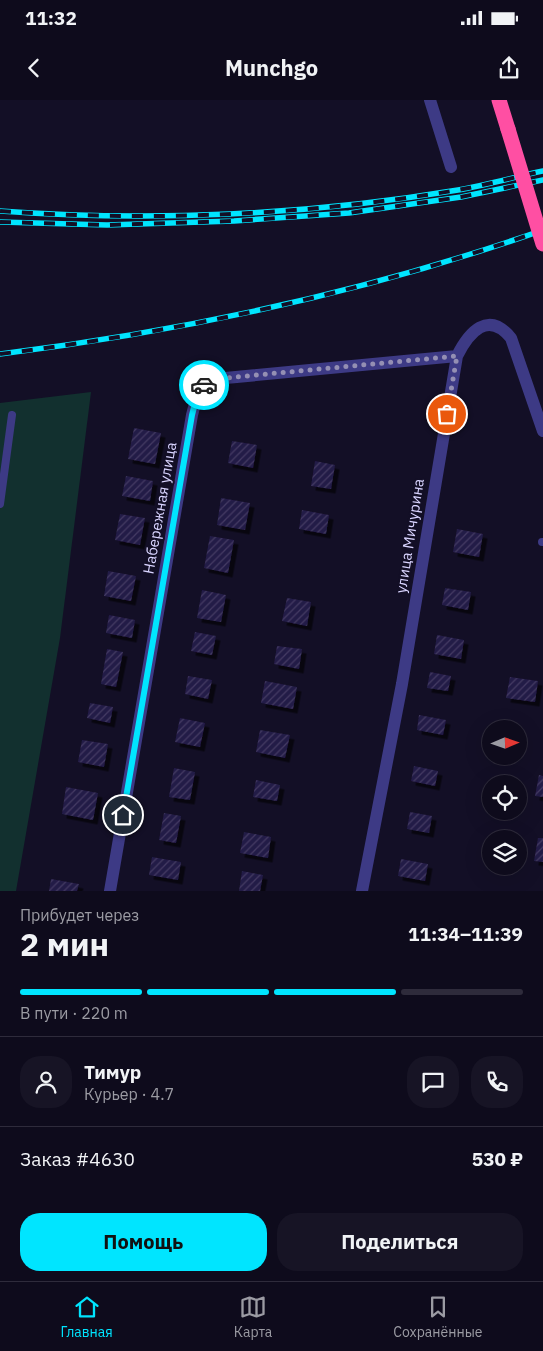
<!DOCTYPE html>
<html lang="ru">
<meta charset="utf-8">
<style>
body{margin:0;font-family:"IBM Plex Sans",sans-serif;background:#171425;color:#f1f3f6;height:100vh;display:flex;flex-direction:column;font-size:19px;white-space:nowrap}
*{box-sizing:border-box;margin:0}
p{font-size:16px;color:#9b9ba3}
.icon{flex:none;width:28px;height:28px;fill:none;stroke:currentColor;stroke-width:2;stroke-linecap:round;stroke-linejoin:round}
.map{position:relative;height:791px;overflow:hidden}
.drawer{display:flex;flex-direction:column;background:#0e0b1c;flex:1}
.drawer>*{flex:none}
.needle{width:32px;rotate:88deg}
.fabs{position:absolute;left:482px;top:620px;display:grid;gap:10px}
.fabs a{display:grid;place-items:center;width:45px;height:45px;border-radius:50%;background:#0e0b1c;box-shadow:0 5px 20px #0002,0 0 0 1px #2e2b3b;font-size:25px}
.pin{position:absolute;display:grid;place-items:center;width:42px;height:42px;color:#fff;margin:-21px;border:2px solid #fff;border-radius:50%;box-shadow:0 1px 5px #0007}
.courier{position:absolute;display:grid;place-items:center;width:50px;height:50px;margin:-25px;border:4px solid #00e5ff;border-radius:50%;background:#fff;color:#222;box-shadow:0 1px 6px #0007}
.head em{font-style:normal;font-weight:700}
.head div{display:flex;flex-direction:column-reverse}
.head{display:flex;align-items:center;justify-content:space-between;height:85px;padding:0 20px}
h1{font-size:32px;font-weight:700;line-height:38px}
.bar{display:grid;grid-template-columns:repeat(4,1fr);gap:8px 5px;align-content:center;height:60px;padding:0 20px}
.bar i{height:6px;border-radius:4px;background:#2e2b3b}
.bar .selected{background:#00e5ff}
.bar p{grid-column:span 4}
.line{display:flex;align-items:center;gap:12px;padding:0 20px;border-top:1px solid #2e2b3b}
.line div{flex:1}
.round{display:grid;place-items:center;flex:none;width:52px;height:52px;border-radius:20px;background:#171425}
.cta{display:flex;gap:10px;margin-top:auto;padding:10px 20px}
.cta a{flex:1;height:58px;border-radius:20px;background:#00e5ff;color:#111;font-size:20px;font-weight:700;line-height:58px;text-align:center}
.cta a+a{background:#171425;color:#f1f3f6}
.status{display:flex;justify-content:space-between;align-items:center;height:35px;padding:0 25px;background:#0e0b1c;direction:ltr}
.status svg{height:14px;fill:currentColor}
header{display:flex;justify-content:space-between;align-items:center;height:65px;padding:0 20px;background:#0e0b1c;font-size:22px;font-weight:700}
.menu{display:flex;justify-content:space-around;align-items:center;height:70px;border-top:1px solid #2e2b3b;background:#0e0b1c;font-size:14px;color:#9b9ba3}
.menu a{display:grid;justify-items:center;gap:2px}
.menu .selected{color:#00e5ff}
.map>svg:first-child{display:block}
.green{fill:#12302f}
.building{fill:url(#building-hatch);filter:url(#shadow)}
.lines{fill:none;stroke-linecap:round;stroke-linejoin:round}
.lane{stroke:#3d3a85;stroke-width:8}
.street{stroke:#3d3a85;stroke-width:12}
.highway{stroke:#ff4fa3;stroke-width:15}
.rail-casing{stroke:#00e5ff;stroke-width:5.5}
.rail{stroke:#130f26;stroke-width:4;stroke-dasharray:11;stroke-linecap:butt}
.highway-bridge{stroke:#ff4fa3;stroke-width:15}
.done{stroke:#948fb3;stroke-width:5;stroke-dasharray:0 9}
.route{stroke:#00e5ff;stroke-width:6}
.labels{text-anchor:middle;stroke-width:4;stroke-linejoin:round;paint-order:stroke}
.street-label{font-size:15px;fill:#d9d4ff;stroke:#130f26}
</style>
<div class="status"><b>11:32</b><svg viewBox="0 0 49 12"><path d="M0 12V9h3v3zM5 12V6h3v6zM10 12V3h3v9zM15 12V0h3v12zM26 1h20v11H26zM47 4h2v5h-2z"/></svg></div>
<header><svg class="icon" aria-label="back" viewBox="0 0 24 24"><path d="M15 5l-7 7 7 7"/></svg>Munchgo<svg class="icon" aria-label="share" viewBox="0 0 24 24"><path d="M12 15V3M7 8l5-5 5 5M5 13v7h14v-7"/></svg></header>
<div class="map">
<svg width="543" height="791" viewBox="0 0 543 791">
<defs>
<pattern id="building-hatch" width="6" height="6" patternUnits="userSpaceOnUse" patternTransform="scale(1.25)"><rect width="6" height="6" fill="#241b47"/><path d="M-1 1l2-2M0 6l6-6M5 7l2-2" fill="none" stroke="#433b63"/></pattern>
<filter id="shadow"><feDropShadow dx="4.5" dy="4.5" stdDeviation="0" flood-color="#0009"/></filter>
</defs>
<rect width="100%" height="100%" fill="#130f26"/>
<path class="green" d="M91,292L60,538L16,791H0V303Z"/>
<path class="building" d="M134,328L161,333L155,364L128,359Z
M232,341L257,345L253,368L228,363Z
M315,361L335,365L331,389L311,386Z
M126,376L153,381L150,401L122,396Z
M221,398L250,403L245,430L217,425Z
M302,410L329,415L326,434L299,429Z
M120,414L145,418L140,445L115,440Z
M457,429L483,434L479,457L453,452Z
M210,436L234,440L228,473L204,468Z
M108,471L136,476L131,501L104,496Z
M445,488L471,492L468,510L442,505Z
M202,490L226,495L221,522L197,518Z
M287,498L311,502L307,526L282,521Z
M109,515L135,520L132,538L106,533Z
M195,532L216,536L212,555L191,551Z
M437,535L464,540L461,559L434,554Z
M277,546L302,549L299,569L274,564Z
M107,549L123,552L116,587L101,584Z
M430,572L451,576L448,591L427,588Z
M188,576L212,580L208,599L185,594Z
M510,577L538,581L535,602L506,598Z
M265,581L297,587L293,609L261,603Z
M90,603L113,607L110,623L87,618Z
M419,615L446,620L443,635L417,630Z
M180,618L205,623L200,647L175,642Z
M260,630L290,635L285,658L256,652Z
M82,640L108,644L104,667L78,662Z
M414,666L438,671L435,686L411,681Z
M174,668L195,672L190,700L169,697Z
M539,675L543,676V697L535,696Z
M256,680L280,685L277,701L253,697Z
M66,687L98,693L93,720L62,714Z
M410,712L432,716L429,733L407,729Z
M164,713L181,716L176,743L159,740Z
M244,732L271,737L268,758L240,753Z
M538,738H543V762L534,761Z
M152,757L181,762L178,780L149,775Z
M401,759L428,764L425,781L398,776Z
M242,771L263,775L260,791H239Z
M51,779L79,784L77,791H49Z"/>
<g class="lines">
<path class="lane" d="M0,404L12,315
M542,442H543"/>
<path class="street" d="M430,0L451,67
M110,791L192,315L199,288L215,279L457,256
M362,791L402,584L457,256C469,232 488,210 511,238L543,331"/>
<path class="highway" d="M499,0L508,29"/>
<g class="rail-casing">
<path id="rail" d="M0,111C150,122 309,115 458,90C486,85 515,77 543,71
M0,122L107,125L234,121L349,113L461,97L543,80
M0,254C185,231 367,192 543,130"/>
</g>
<use href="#rail" class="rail"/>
<path class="highway-bridge" d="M508,29L543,144"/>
</g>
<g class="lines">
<path class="done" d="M204,285L215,279L457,256L447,314"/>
<path class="route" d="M123,715L192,315L199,288L204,285"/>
</g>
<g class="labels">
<g class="street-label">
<text transform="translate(160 408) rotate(-80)" y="5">Набережная улица</text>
<text transform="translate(410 436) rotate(-81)" y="5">улица Мичурина</text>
</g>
</g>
</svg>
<div class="fabs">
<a><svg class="needle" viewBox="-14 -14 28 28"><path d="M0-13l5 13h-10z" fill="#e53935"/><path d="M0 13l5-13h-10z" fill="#9b9ba3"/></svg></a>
<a><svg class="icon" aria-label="locate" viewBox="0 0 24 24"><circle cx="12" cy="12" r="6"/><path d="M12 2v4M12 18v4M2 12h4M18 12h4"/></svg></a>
<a><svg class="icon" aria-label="layers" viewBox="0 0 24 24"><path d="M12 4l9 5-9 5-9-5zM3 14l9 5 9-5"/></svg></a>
</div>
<div class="pin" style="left:447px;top:314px;background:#ea580c"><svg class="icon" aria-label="bag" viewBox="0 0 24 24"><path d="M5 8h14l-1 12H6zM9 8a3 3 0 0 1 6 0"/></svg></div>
<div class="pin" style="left:123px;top:715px;background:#1f2937"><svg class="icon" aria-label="home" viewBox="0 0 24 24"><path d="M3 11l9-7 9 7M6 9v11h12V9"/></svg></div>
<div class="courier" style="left:204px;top:285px"><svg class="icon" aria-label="car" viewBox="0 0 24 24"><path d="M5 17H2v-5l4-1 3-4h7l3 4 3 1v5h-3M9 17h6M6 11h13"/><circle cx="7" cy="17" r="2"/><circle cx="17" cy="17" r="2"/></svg></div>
</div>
<section class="drawer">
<div class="head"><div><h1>2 мин</h1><p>Прибудет через</p></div><em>11:34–11:39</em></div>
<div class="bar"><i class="selected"></i><i class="selected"></i><i class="selected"></i><i></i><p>В пути · 220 m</p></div>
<div class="line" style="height:90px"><a class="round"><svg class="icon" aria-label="person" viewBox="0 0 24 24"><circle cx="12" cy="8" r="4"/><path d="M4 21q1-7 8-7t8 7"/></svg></a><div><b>Тимур</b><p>Курьер · 4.7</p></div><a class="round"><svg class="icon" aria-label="chat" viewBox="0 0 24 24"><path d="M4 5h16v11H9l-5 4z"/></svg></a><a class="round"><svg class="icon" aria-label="phone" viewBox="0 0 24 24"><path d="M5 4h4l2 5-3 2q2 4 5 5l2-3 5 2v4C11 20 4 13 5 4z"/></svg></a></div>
<div class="line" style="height:65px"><div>Заказ #4630</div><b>530 ₽</b></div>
<div class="cta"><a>Помощь</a><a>Поделиться</a></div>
</section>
<nav class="menu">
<a class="selected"><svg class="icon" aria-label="home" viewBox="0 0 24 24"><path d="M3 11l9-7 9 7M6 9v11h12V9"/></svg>Главная</a>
<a><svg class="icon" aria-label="map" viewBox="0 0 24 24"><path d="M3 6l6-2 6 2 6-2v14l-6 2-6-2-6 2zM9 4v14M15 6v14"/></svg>Карта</a>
<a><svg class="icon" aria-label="saved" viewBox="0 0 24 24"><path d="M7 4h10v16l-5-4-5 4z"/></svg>Сохранённые</a>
</nav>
